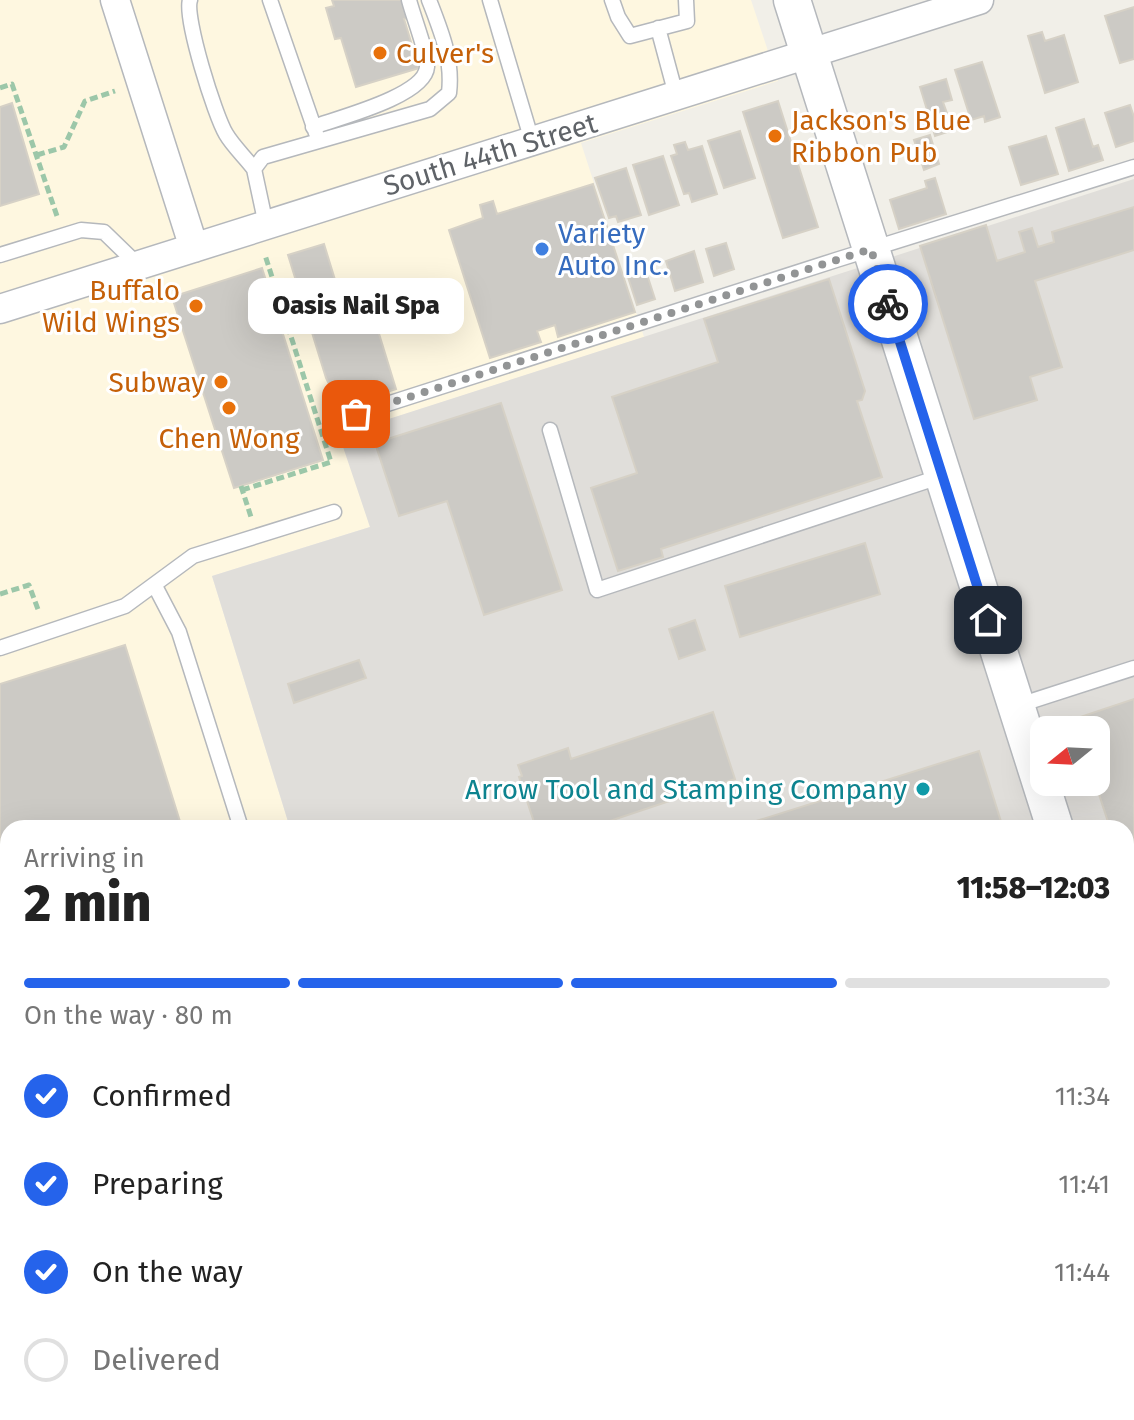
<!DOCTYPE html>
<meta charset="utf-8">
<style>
body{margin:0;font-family:"Fira Sans",sans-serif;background:#f6f6f6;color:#222;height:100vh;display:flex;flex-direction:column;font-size:30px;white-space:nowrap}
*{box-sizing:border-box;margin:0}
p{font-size:26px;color:#767676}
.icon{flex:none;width:44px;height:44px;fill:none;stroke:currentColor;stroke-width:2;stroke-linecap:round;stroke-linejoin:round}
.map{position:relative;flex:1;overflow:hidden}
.sheet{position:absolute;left:0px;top:820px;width:1134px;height:600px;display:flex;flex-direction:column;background:#fff;border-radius:24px 24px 0 0;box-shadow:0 8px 32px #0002}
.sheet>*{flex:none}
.needle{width:52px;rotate:252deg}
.buttons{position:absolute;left:1030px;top:716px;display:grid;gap:16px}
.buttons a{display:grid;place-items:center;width:80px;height:80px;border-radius:16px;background:#fff;box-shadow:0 8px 32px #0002;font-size:40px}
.pin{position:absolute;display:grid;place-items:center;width:68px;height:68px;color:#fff;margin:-34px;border-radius:16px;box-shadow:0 4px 12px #0006}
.courier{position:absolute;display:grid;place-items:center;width:80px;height:80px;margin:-40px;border:6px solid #2563eb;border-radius:50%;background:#fff;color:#222;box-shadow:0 2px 10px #0007}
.bubble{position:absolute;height:56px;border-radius:16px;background:#fff;box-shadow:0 8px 32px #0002;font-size:26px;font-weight:800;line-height:56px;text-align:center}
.overview em{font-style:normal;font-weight:800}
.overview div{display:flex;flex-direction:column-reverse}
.overview{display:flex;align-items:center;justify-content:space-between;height:136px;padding:0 24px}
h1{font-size:52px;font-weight:800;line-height:60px}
.bar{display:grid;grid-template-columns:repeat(4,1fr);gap:12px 8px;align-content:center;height:96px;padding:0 24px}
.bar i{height:10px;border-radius:6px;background:#e0e0e0}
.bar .active{background:#2563eb}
.bar p{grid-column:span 4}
ol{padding:0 24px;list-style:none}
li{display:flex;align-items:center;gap:24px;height:88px}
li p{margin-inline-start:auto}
li .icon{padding:8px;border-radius:50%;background:#2563eb;color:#fff;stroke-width:4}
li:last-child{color:#767676}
li i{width:44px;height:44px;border:4px solid #e0e0e0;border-radius:50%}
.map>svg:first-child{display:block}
.commercial{fill:#fef7e0}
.industrial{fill:#e0deda;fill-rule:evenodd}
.building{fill:#cccac5;stroke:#d6d1c6;stroke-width:2}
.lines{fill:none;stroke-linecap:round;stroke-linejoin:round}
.service-casing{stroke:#b5b8bc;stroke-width:17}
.minor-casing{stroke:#b5b8bc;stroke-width:31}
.tertiary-casing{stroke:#b5b8bc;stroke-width:39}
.path{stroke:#9cc7a9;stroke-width:5;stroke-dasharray:8 4;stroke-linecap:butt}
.service{stroke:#fff;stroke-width:14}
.minor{stroke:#fff;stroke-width:28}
.tertiary{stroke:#fff;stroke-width:36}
.done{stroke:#929495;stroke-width:8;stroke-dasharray:0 14.4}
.route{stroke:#2563eb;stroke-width:10}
.food-dot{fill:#e8710a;stroke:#fff;stroke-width:3}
.shop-dot{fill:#3f7fe0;stroke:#fff;stroke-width:3}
.culture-dot{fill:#0f9aa8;stroke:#fff;stroke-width:3}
.labels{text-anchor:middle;stroke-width:6;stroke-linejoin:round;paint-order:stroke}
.food-label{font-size:28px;fill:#c56008;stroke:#fff;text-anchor:start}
.street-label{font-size:28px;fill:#5f6368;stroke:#fff}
.shop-label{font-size:28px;fill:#366cbe;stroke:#fff;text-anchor:start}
.culture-label{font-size:28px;fill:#0d838f;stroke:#fff;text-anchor:end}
</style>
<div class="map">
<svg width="1134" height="1420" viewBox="0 0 1134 1420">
<rect width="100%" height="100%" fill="#f1efe8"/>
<path class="commercial" d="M0,0H751L778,81L581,143L644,337L340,435L370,527L212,576L290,828H8V1118L0,1120Z"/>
<path class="industrial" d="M1134,179V1420H0V1120L8,1118V1412H1126V828H290L212,576L370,527L339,435ZM1044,730H1096V782H1044Z"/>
<path class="building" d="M332,0H409L411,17L404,19L419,68L356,87L341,38L335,39L326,8L334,6Z
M1134,7V59L1120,63L1105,16Z
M1042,32L1045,41L1064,35L1078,82L1045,93L1028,36Z
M982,62L1000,117L985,122L984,116L971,120L955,70Z
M946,79L952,100L943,102L953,130L935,136L920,87Z
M778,101L818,227L783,238L743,112Z
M12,103L39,194L0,206V107Z
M1130,105L1134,117V141L1116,147L1105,113Z
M1084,119L1093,147L1098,145L1103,160L1069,171L1056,128Z
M740,131L755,178L724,188L708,141Z
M930,135L939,164L924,170L914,140Z
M1046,136L1058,174L1021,185L1009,147Z
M685,142L688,150L702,146L717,194L692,202L689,193L684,194L671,156L677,154L674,145Z
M663,156L679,205L649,215L633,165Z
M626,168L641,215L618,222L616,216L609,218L595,178Z
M935,178L946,214L899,229L890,200L927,188L925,181Z
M593,184L635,312L558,337L555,325L537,331L541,342L490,358L449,230L483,218L480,205L493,201L497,214Z
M1134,207V250L1035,281L1062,367L1030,377L1037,400L974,419L920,246L986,225L997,261L1025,252L1019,232L1032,228L1038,247L1054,242L1052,232Z
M726,243L734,269L714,276L706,249Z
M324,244L340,296L365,288L396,389L340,407L326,378L288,255Z
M694,251L703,282L675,291L666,261Z
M644,265L655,299L637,305L626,271Z
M262,268L323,460L234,488L172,297Z
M829,279L865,391L862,400L857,401L882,477L661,549L663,557L618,571L591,488L637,473L612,397L718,362L704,319Z
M501,403L562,590L484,615L447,501L399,516L375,443Z
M865,543L880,594L740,637L725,586Z
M695,620L705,650L679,659L669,629Z
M125,645L182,828H8V1025L0,1028V684Z
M359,660L366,678L294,703L288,684Z
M1134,699V904L1126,879V828H1110L1095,782L1096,730H1078L1074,719Z
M713,712L735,779L589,828H536L519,777L522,776L518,765L568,748L571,759Z
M979,751L1003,828H734Z
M138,1412H255L258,1420H141Z
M1127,1413L1128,1417L1134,1415V1420H1106Z"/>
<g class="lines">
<g class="service-casing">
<path id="service" d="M190,0C184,17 215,116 226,134C233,146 245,157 254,169
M270,0L316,133
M490,0L532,141
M612,0L618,17L630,36L687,21L686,0
M658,28L676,95
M313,127C338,118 425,96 427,67C428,54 413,16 409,0
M266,225L254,169L263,157L430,109L449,93C453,59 441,31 429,0
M0,255L81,230L104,232L138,265
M356,414L836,260L1134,167
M550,430L597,590L942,476
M155,586L179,632L241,828
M0,648L125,606L193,556L334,512
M1016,706L1134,668
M0,1095L8,1092
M0,1292L8,1290
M1126,1399L1134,1396
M359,1412L362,1420
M460,1420L461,1412
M575,1420L590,1415L636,1420
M1053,1420L1080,1412"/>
</g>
<g class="minor-casing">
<path id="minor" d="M115,0L194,248
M0,309L979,0"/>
</g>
<g class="tertiary-casing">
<path id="tertiary" d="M792,0L1055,828
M1126,1053L1134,1078"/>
</g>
<path class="path" d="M0,88L12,84L58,219
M37,155L64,147L85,101L115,91
M171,284L179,295
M241,486L251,517H248
M242,490L331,462L265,255
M0,594L29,585L39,612"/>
<use href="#service" class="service"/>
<use href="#minor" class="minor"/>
<use href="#tertiary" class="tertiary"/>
</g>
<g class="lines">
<path class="done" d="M356,414L871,249L888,304"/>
<path class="route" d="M888,304L988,620"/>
</g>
<g class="food-dot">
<circle cx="380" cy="53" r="8"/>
<circle cx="775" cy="136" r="8"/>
<circle cx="196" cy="306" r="8"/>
<circle cx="221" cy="382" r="8"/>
<circle cx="229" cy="408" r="8"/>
</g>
<circle class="shop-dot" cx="542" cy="249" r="8"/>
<circle class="culture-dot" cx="923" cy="789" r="8"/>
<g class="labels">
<g class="food-label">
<text x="396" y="63">Culver's</text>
<text x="791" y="130">Jackson's Blue<tspan x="791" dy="32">Ribbon Pub</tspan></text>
<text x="180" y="300" text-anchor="end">Buffalo<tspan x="180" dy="32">Wild Wings</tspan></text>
<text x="205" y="392" text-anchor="end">Subway</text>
<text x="229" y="448" text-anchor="middle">Chen Wong</text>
</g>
<g class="street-label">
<text transform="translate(490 154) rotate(-17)" y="10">South 44th Street</text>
</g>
<g class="shop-label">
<text x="558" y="243">Variety<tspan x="558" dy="32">Auto Inc.</tspan></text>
</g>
<g class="culture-label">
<text x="907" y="799">Arrow Tool and Stamping Company</text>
</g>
</g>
</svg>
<div class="buttons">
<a><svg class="needle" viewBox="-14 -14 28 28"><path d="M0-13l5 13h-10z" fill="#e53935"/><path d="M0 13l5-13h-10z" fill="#767676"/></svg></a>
</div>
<div class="pin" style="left:356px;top:414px;background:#ea580c"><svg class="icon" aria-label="bag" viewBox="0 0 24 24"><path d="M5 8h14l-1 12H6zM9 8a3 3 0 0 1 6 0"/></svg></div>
<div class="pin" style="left:988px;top:620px;background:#1f2937"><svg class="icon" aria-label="home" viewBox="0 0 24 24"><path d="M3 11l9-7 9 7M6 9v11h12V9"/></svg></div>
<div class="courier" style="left:888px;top:304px"><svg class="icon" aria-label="bike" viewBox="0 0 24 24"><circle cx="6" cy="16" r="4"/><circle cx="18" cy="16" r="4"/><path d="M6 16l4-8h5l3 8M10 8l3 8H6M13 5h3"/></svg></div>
<div class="bubble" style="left:248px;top:278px;width:216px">Oasis Nail Spa</div>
<section class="sheet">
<div class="overview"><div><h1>2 min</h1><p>Arriving in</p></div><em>11:58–12:03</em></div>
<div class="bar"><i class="active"></i><i class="active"></i><i class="active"></i><i></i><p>On the way · 80 m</p></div>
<ol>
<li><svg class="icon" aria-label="check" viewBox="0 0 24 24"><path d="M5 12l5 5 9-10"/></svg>Confirmed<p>11:34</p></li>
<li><svg class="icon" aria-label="check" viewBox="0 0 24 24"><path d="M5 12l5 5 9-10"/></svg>Preparing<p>11:41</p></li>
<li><svg class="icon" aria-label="check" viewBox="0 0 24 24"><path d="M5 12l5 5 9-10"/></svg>On the way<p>11:44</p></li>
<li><i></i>Delivered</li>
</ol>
</section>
</div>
